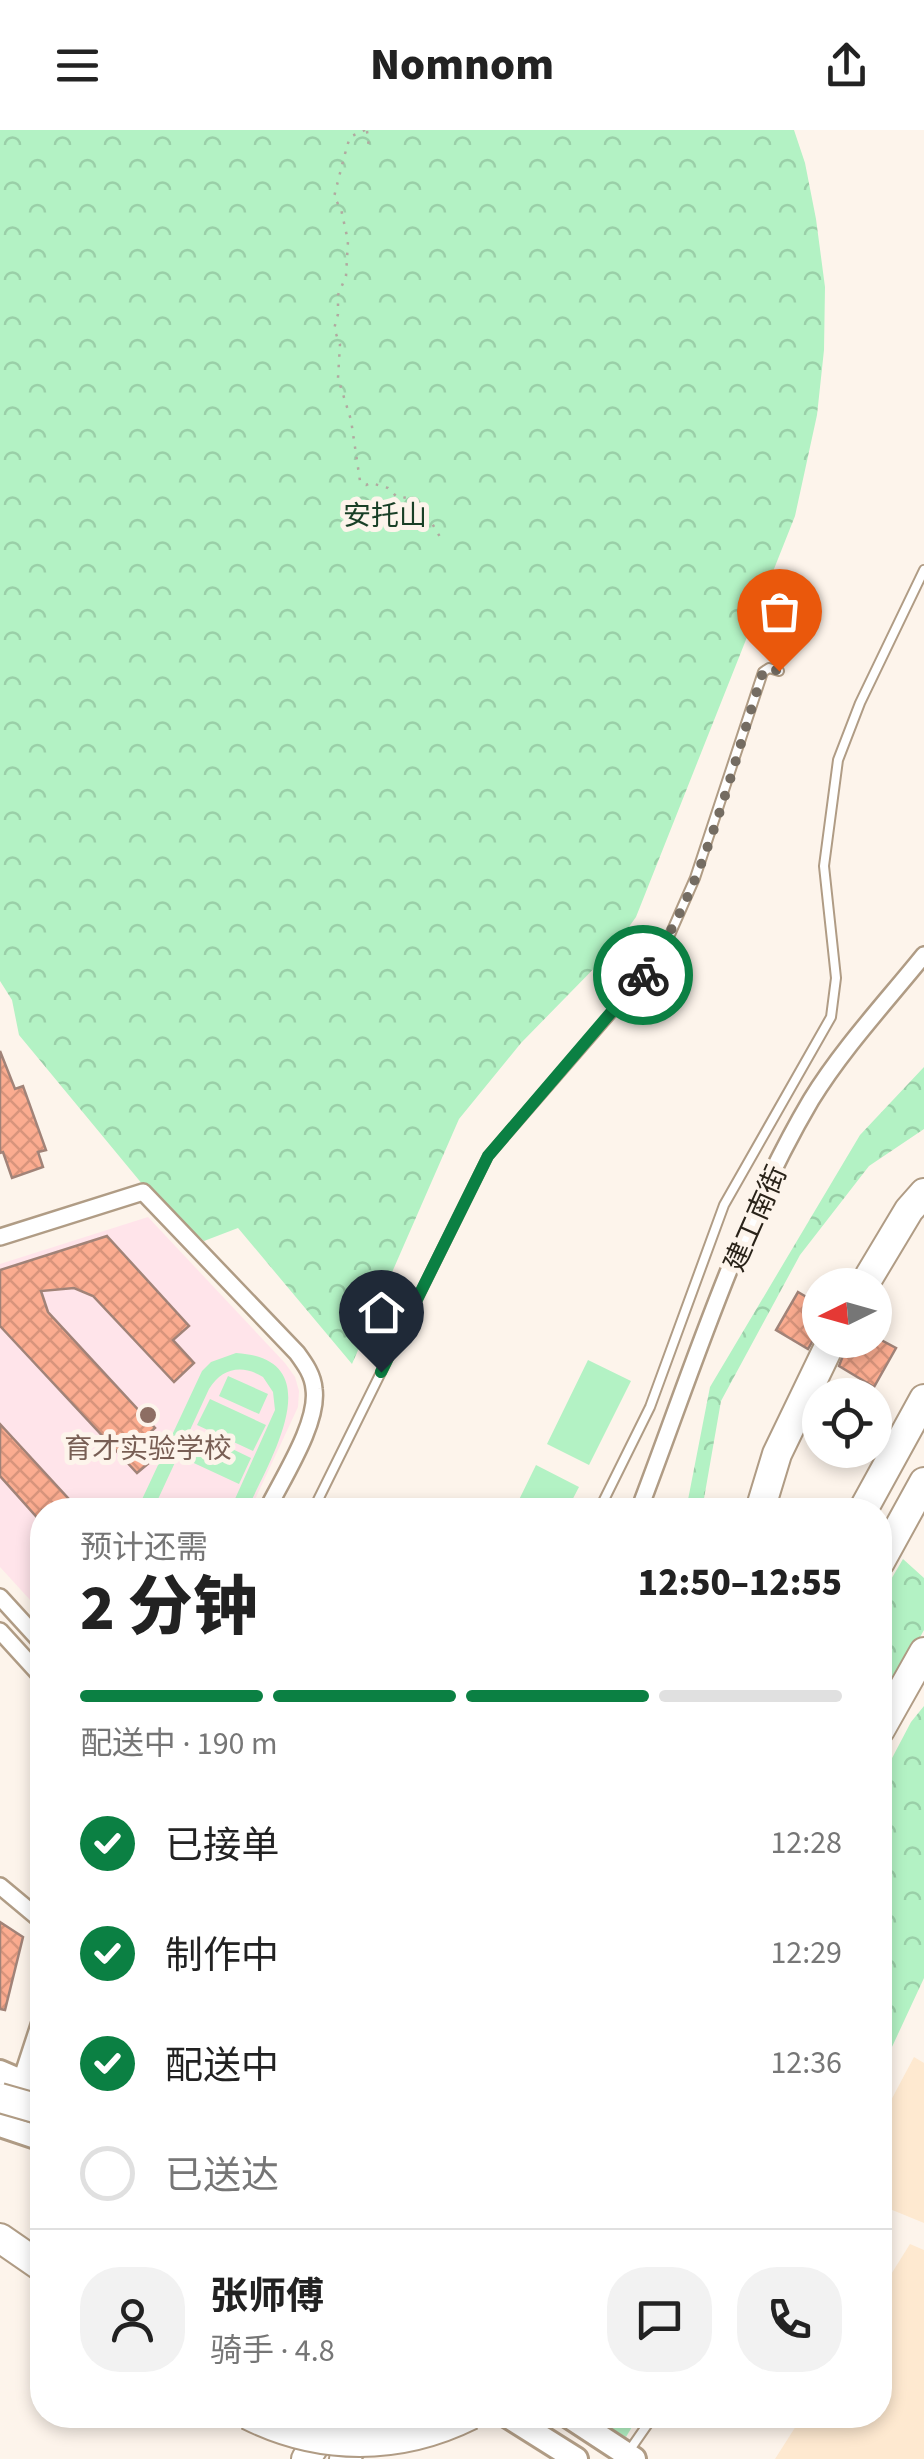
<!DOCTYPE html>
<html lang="zh">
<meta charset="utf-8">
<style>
body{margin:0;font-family:"Source Sans 3","Noto Sans SC",sans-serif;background:#f2f2f2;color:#222;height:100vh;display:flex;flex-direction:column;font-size:38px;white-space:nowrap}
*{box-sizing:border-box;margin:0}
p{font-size:32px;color:#767676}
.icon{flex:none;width:55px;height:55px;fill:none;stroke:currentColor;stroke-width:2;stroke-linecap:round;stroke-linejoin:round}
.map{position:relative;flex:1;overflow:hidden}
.sheet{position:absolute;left:30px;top:1368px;width:862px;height:930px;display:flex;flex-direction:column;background:#fff;border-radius:40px;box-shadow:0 5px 15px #0003}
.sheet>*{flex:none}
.needle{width:65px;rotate:265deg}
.buttons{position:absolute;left:802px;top:1138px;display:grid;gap:20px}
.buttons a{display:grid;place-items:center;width:90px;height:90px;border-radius:50%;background:#fff;box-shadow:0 5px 15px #0003;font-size:50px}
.pin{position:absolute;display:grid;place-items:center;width:85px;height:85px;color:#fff;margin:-102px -42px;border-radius:50% 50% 50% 0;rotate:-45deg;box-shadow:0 0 10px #0007}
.pin .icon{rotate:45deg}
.courier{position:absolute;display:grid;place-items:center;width:100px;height:100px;margin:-50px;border:8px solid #0b8043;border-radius:50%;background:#fff;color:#222;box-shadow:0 2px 12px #0007}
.headline em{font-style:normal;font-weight:800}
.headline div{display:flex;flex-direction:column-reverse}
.headline{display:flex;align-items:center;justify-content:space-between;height:170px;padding:0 50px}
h1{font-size:65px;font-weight:800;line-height:75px}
.bar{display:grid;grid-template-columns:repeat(4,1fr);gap:15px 10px;align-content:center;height:120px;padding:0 50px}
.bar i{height:12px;border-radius:8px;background:#e0e0e0}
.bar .current{background:#0b8043}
.bar p{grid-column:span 4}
.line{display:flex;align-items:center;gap:25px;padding:0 50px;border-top:2px solid #e0e0e0}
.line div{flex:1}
.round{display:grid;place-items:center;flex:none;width:105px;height:105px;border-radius:40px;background:#f2f2f2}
ol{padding:0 50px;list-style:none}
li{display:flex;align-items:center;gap:30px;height:110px}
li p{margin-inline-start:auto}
li .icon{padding:10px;border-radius:50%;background:#0b8043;color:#fff;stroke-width:4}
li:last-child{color:#767676}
li i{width:55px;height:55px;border:5px solid #e0e0e0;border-radius:50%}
header{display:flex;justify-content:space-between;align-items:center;height:130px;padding:0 50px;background:#fff;font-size:45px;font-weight:800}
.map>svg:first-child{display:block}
.built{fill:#fee9d0}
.education{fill:#ffe4ea}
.forest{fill:url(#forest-crowns)}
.garden{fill:#b3f2c4}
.building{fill:url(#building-cross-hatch);stroke:#a18378;stroke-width:2.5}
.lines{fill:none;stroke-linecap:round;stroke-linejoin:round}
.lane-casing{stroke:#b09c85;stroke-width:12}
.street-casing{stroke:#b09c85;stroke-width:20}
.primary-casing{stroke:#b09c85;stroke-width:28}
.highway-casing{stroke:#b09c85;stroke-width:32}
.path{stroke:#b1a9a0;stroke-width:2.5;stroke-dasharray:2.5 8;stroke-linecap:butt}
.lane{stroke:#fff;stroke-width:8}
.street{stroke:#fff;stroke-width:15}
.primary{stroke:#fff;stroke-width:22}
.highway{stroke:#fff;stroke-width:28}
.highway-bridge-casing{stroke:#b09c85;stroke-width:32;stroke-linecap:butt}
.highway-bridge{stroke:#fff;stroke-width:28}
.done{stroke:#746c62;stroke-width:10;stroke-dasharray:0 18}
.route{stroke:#0b8043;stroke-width:12}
.education-dot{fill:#8d6e63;stroke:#fdf4eb;stroke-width:4}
.labels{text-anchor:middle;stroke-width:10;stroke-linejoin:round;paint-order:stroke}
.park-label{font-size:28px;fill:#193f26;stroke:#fdf4eb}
.street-label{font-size:28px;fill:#2a2319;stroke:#fdf4eb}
.education-label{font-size:28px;fill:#785e54;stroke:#fdf4eb}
</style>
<header><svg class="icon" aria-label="menu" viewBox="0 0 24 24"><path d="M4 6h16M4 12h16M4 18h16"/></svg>Nomnom<svg class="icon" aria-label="share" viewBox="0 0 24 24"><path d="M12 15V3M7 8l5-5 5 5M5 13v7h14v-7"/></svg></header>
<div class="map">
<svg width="924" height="2329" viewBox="0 0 924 2329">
<defs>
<pattern id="forest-crowns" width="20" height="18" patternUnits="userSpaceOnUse" patternTransform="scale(2.5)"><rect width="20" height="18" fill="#b3f2c4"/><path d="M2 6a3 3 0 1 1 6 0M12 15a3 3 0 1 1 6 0" fill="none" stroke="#9acfa8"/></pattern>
<pattern id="building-cross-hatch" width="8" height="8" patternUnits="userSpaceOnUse" patternTransform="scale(2.5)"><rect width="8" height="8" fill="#fbac90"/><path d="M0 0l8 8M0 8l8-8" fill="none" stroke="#d7947c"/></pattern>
</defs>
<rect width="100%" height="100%" fill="#fdf4eb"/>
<path class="built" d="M914,1927L924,1933V2093L880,2075V1991Z
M910,2114L924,2120V2329H775L803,2285H880V2162Z"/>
<path class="education" d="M148,1087L285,1233L295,1247L299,1261L298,1277L250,1380H42V1483L0,1437V1134Z"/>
<path class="forest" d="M0,0H794L805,33L816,89L825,157L824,220L817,285L795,386L636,787L613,819L521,913L459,989L352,1234L238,1098L204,1111L143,1055L19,905L12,870L0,851Z
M924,937V999L869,1036L800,1125L721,1271L702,1380H686L710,1257L860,1005Z
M903,1429L924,1448V1500L880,1580V1468Z
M924,1576V1848L885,1932L880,1930V1651L911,1592Z
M590,2285H639L626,2307Z"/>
<path class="garden" d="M236,1223C334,1229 268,1333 247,1380H230L275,1280L273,1262L263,1247C242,1234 222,1238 209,1259L153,1380H137L202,1241L211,1232Z
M588,1230L631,1251L589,1335L547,1314Z
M228,1246L268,1264L259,1284L219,1266Z
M210,1269L266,1295L253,1321L197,1295Z
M195,1301L251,1328L239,1354L183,1328Z
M536,1335L579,1357L567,1380H514Z"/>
<path class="building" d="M0,921L15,959L23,956L46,1020L38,1022L43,1037L12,1048L3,1022L0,1023Z
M107,1106L189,1196L173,1210L194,1233L174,1252L93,1166L74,1158L41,1161L48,1182L155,1298L134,1317L149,1333L137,1343L0,1196V1140Z
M798,1162L820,1175V1198L808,1219L776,1200Z
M849,1210H881L896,1218L874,1257L839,1236Z
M0,1294L79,1380H42V1393L0,1346Z
M0,1792L23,1807L5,1880L0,1879Z"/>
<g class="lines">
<g class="lane-casing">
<path id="lane" d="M313,1380L488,1026L633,859L669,807L695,748L763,542L769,538L779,541
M599,1380L650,1277L724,1075L831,887L836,848L824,736L838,630L860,573L924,440
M629,2321L654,2285"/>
</g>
<g class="street-casing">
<path id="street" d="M0,1107L143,1062L297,1223C305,1234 313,1245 314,1259C319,1293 282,1349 267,1380
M639,1380C691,1244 737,1095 811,970C843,918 886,872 924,825
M0,1467L42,1513
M0,1501L42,1547
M0,1756L42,1791
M24,1947L42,1928
M21,1950L42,1886"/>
</g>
<g class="primary-casing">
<path id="primary" d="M0,1942L42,1960
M0,1995L42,2009
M506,2285L576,2329
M567,2285L634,2329"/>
</g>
<g class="highway-casing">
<path id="highway" d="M864,1155L909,1080L924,1063
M760,1380L777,1324L832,1210
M863,1380L924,1269
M880,1432L924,1352
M880,1600L924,1522
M0,2108L42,2137
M306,2329L334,2285
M344,2329L374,2285"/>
</g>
<path class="path" d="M365,0C361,2 353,5 350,8C348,10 336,59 334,67L341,79L348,111L346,146L338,165V184L334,199L340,214L338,248L351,290L360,351L366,355L371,353L388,358L396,366L412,369L430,390L443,412
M367,1L369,18"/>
<use href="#lane" class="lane"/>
<use href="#street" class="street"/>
<use href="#primary" class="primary"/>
<use href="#highway" class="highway"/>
<g class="highway-bridge-casing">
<path id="highway-bridge" d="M0,1968L42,1980
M248,2285C320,2321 399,2321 471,2285"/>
</g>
<use href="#highway-bridge" class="highway-bridge"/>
</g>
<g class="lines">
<path class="done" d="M643,845C704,762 731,640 763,542L769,538L779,541"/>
<path class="route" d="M381,1242L488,1026L643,845"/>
</g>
<circle class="education-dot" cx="148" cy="1285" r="10"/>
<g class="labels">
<g class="park-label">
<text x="385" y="395">安托山</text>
</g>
<g class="street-label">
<text transform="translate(755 1088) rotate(-66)" y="10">建工南街</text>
</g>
<g class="education-label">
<text x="148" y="1328">育才实验学校</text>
</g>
</g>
</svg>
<div class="buttons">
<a><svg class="needle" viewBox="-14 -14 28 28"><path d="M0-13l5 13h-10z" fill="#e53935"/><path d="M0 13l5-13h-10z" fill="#767676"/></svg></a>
<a><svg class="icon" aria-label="locate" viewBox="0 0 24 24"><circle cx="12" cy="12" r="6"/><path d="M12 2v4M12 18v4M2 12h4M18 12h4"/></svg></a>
</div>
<div class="pin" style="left:779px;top:541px;background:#ea580c"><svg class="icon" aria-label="bag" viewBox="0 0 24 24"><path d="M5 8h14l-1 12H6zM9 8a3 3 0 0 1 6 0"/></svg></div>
<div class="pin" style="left:381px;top:1242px;background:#1f2937"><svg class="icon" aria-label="home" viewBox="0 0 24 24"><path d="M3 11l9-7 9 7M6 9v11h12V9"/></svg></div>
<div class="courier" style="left:643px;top:845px"><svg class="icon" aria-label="bike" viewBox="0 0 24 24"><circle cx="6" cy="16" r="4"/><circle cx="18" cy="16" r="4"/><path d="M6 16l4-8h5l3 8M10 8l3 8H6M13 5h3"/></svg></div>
<section class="sheet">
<div class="headline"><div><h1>2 分钟</h1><p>预计还需</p></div><em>12:50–12:55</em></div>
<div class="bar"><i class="current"></i><i class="current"></i><i class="current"></i><i></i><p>配送中 · 190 m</p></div>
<ol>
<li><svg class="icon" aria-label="check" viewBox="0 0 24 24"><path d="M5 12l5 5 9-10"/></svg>已接单<p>12:28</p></li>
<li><svg class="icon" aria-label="check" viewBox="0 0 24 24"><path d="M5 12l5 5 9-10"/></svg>制作中<p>12:29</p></li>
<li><svg class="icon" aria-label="check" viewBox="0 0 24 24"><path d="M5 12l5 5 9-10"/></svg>配送中<p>12:36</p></li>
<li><i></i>已送达</li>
</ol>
<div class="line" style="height:180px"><a class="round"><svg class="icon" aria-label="person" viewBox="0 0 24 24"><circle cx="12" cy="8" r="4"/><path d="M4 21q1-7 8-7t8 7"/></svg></a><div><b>张师傅</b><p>骑手 · 4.8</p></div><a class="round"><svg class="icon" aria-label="chat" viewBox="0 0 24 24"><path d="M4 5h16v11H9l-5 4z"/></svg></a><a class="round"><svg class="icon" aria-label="phone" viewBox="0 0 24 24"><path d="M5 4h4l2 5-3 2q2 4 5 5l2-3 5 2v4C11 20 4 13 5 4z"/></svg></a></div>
</section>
</div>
